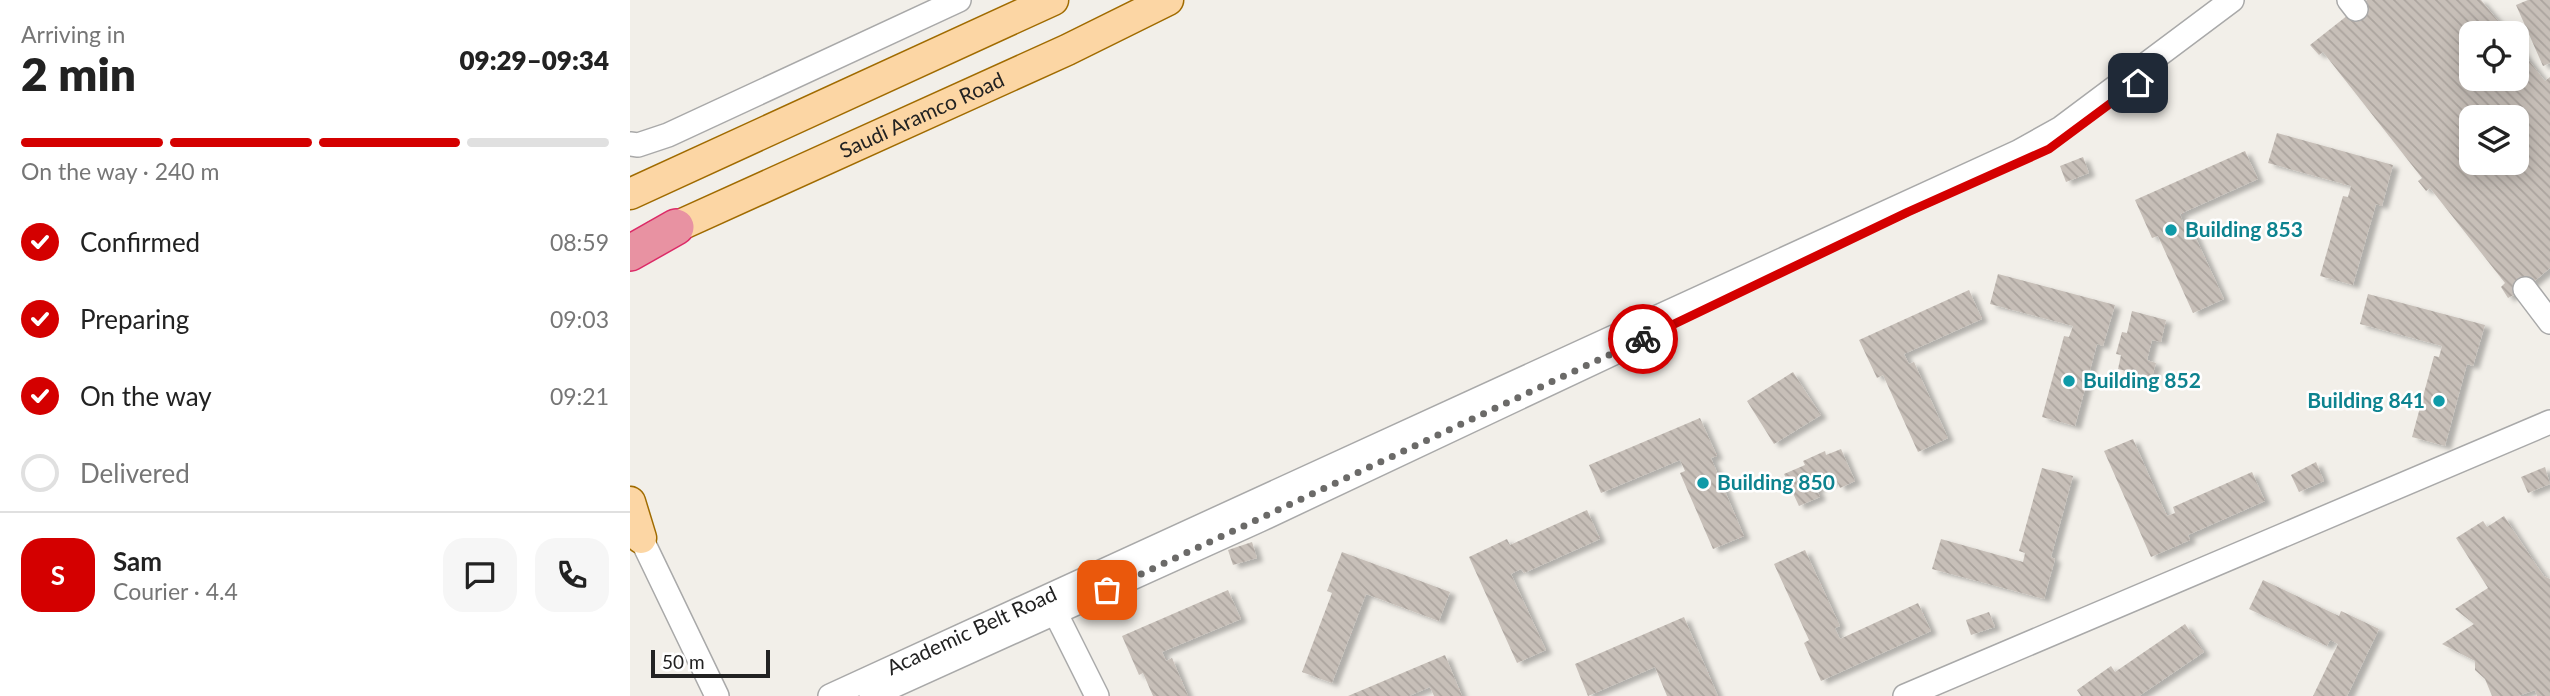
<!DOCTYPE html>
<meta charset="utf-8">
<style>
body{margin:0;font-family:Lato,sans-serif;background:#f6f6f6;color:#222;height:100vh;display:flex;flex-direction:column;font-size:26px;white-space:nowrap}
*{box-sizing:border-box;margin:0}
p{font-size:23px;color:#767676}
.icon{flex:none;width:38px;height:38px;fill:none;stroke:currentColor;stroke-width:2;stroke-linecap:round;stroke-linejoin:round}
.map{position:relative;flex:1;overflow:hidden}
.details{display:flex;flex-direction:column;background:#fff;width:630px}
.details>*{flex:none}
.fabs{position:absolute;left:1829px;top:21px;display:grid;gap:14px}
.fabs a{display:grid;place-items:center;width:70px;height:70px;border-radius:14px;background:#fff;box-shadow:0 4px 18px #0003;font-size:35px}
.scale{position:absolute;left:21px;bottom:18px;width:119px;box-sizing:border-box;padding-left:7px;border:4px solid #222;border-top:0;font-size:19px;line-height:24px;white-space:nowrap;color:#222;-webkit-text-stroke:5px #fff;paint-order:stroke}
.pin{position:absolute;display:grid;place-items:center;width:60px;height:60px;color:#fff;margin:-30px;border-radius:14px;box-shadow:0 4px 10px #0006}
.courier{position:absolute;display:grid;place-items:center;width:70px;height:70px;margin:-35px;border:5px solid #d40000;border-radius:50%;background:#fff;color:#222;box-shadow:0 2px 9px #0007}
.overview em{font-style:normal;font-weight:800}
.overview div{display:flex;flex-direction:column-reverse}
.overview{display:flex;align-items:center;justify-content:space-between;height:119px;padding:0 21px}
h1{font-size:46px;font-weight:800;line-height:52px}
.bar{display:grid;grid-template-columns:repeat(4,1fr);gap:10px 7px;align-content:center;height:84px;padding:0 21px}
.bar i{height:9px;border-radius:5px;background:#e0e0e0}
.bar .selected{background:#d40000}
.bar p{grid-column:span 4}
.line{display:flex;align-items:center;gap:18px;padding:0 21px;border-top:2px solid #e0e0e0}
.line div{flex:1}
.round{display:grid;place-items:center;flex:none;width:74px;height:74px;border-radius:21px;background:#f6f6f6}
ol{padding:0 21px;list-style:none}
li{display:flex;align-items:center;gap:21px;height:77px}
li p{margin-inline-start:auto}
li .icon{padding:7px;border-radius:50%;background:#d40000;color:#fff;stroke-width:4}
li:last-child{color:#767676}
li i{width:38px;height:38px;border:4px solid #e0e0e0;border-radius:50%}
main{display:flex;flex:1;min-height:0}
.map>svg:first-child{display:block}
.building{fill:url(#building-back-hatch);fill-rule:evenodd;filter:url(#shadow)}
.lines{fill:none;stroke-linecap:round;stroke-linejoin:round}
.minor-casing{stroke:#a9a9a9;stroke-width:26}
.major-casing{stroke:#a06b00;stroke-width:33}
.highway-casing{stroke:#dc2a67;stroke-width:38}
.minor{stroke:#fff;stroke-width:23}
.major{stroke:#fcd6a4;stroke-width:30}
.highway{stroke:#e892a2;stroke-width:35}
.done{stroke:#6b6a68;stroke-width:7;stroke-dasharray:0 12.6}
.route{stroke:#d40000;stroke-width:9}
.culture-dot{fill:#0f9aa8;stroke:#fff;stroke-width:2.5}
.labels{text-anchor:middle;stroke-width:5;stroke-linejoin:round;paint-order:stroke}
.street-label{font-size:21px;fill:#222;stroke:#fff}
.culture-label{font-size:21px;font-weight:bold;fill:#0d838f;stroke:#fff;text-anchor:start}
</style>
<main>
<section class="details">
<div class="overview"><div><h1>2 min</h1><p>Arriving in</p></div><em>09:29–09:34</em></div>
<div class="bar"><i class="selected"></i><i class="selected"></i><i class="selected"></i><i></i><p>On the way · 240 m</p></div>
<ol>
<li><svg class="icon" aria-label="check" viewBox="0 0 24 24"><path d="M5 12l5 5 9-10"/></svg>Confirmed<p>08:59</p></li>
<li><svg class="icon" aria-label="check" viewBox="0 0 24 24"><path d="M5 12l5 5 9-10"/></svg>Preparing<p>09:03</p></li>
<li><svg class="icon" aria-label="check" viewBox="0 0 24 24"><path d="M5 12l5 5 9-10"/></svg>On the way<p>09:21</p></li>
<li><i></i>Delivered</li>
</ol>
<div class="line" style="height:126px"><b class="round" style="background:#d40000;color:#fff">S</b><div><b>Sam</b><p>Courier · 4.4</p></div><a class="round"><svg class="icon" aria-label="chat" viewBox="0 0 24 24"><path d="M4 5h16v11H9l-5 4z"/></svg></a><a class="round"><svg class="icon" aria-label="phone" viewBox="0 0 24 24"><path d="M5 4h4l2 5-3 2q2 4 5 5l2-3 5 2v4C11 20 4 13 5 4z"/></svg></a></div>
</section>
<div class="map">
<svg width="1920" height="696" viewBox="0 0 1920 696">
<defs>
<pattern id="building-back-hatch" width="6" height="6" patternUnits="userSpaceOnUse" patternTransform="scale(1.75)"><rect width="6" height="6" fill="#c7bfb8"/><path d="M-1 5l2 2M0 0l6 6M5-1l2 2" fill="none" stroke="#aba49e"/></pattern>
<filter id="shadow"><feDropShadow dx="6" dy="3.5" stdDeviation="2" flood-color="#0004"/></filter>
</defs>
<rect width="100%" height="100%" fill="#f2efe9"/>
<path class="building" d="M1737,0H1851L1878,33H1841V79H1886V44L1915,81L1920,77V268L1895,289L1878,298L1871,287L1875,283L1800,188L1796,191L1788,181L1792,178L1693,52L1689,55L1680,45ZM1841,117H1886V163H1841Z
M1898,0H1920V63L1913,66L1886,5Z
M1647,133L1763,165L1752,206L1746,204L1723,285L1690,276L1713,196L1718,197L1721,186L1638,163Z
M1615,151L1628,179L1550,214L1554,225L1559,223L1594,299L1563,313L1528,236L1522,238L1505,200Z
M1453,157L1459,173L1436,182L1430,166Z
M1368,274L1485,305L1473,346L1467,344L1445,426L1412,417L1434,336L1439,337L1443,326L1360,304Z
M1339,290L1352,319L1274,354L1279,364L1284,362L1318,438L1288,452L1253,375L1247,378L1229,340Z
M1738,294L1855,325L1843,366L1837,364L1815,446L1782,437L1804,356L1809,357L1812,346L1730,324Z
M1502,311L1536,320L1531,342L1522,340L1517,360L1526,363L1522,377L1488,369L1491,355L1486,354L1492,332L1497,333Z
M1163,372L1191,415L1144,444L1117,401Z
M1070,418L1087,456L1081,458L1114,536L1083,549L1050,473L1055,471L1050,460L971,493L959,465Z
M1503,439L1537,516L1545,513L1543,507L1622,472L1635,501L1558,535L1560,540L1521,557L1474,451Z
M1211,449L1225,481L1210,488L1206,479L1186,488L1190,497L1169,506L1154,474L1175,465L1173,461L1195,451L1196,455Z
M1686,462L1694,481L1669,492L1661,475Z
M1915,467L1920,484L1898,493L1891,477Z
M1412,468L1443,476L1421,557L1425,559L1414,599L1302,569L1311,539L1393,562L1395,553L1389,551Z
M957,510L970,539L894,573L891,569L881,574L916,650L887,663L839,557L877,539L880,545Z
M1874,516L1905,563L1914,576L1920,579V696H1907L1905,690L1888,696H1862L1855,679L1845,670V661L1812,644L1844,624L1825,609L1858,588L1826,538L1853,521L1857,527Z
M622,542L627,558L603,565L598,550Z
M1175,550L1210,626L1205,628L1210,639L1288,603L1301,631L1191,681L1174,643L1179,640L1144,564Z
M712,552L820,592L809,621L736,594L702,683L672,672L702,593L697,591Z
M1633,580L1709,616L1711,611L1749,629L1717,696H1683L1708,644L1700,640L1697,646L1619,609Z
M598,590L611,619L532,652L536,661L542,658L558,696H523L513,673L509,675L492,636Z
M1359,612L1365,627L1341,635L1336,620Z
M1054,617L1088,696H1037L1025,667L958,696L945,664Z
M1555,624L1574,652L1509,696H1451L1447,690L1481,666L1485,672Z
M815,655L832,696H804L800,687L779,696H718Z"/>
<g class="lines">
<g class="minor-casing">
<g id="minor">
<path d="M1719,0L1726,9"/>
<path d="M0,144L8,145L38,135L329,0"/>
<path d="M1895,289L1920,322"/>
<path d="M3,527L11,538L87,696"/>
<path d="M426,614L467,696"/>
<path id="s1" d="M200,696L1388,152L1431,128L1602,0"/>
<path d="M241,696L630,520L988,351"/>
<path d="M1275,696L1920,422"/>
</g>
</g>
<g class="major-casing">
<g id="major">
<path d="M0,194L423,0"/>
<path id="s2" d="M26,236L437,50L538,0"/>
<path d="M0,502L11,538"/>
</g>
</g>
<g class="highway-casing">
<path id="highway" d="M0,253L46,227"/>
</g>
<use href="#minor" class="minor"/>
<use href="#major" class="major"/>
<use href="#highway" class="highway"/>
</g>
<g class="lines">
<path class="done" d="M477,590L1013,339"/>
<path class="route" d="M1013,339L1278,212L1419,149L1508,83"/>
</g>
<g class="culture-dot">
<circle cx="1541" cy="230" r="7"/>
<circle cx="1439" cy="381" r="7"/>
<circle cx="1809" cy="401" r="7"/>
<circle cx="1073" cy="483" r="7"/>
</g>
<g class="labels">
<g class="street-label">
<text dy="7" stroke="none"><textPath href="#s2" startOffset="292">Saudi Aramco Road</textPath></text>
<text dy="7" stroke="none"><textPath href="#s1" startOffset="156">Academic Belt Road</textPath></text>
</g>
<g class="culture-label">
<text x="1555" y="237">Building 853</text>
<text x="1453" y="388">Building 852</text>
<text x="1795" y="408" text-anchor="end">Building 841</text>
<text x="1087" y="490">Building 850</text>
</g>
</g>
</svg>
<div class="fabs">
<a><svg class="icon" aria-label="locate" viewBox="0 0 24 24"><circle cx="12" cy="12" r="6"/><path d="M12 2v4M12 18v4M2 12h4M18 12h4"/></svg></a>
<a><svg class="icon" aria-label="layers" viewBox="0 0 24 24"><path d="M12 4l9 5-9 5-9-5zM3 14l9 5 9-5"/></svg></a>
</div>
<div class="scale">50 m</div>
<div class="pin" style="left:477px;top:590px;background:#ea580c"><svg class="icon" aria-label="bag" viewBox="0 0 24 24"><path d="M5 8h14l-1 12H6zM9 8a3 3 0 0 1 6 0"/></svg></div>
<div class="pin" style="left:1508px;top:83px;background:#1f2937"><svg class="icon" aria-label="home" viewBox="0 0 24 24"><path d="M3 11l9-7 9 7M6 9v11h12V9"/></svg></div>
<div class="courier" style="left:1013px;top:339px"><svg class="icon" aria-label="bike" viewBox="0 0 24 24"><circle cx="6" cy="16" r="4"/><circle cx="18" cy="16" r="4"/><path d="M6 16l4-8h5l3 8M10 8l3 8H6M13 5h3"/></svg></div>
</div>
</main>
